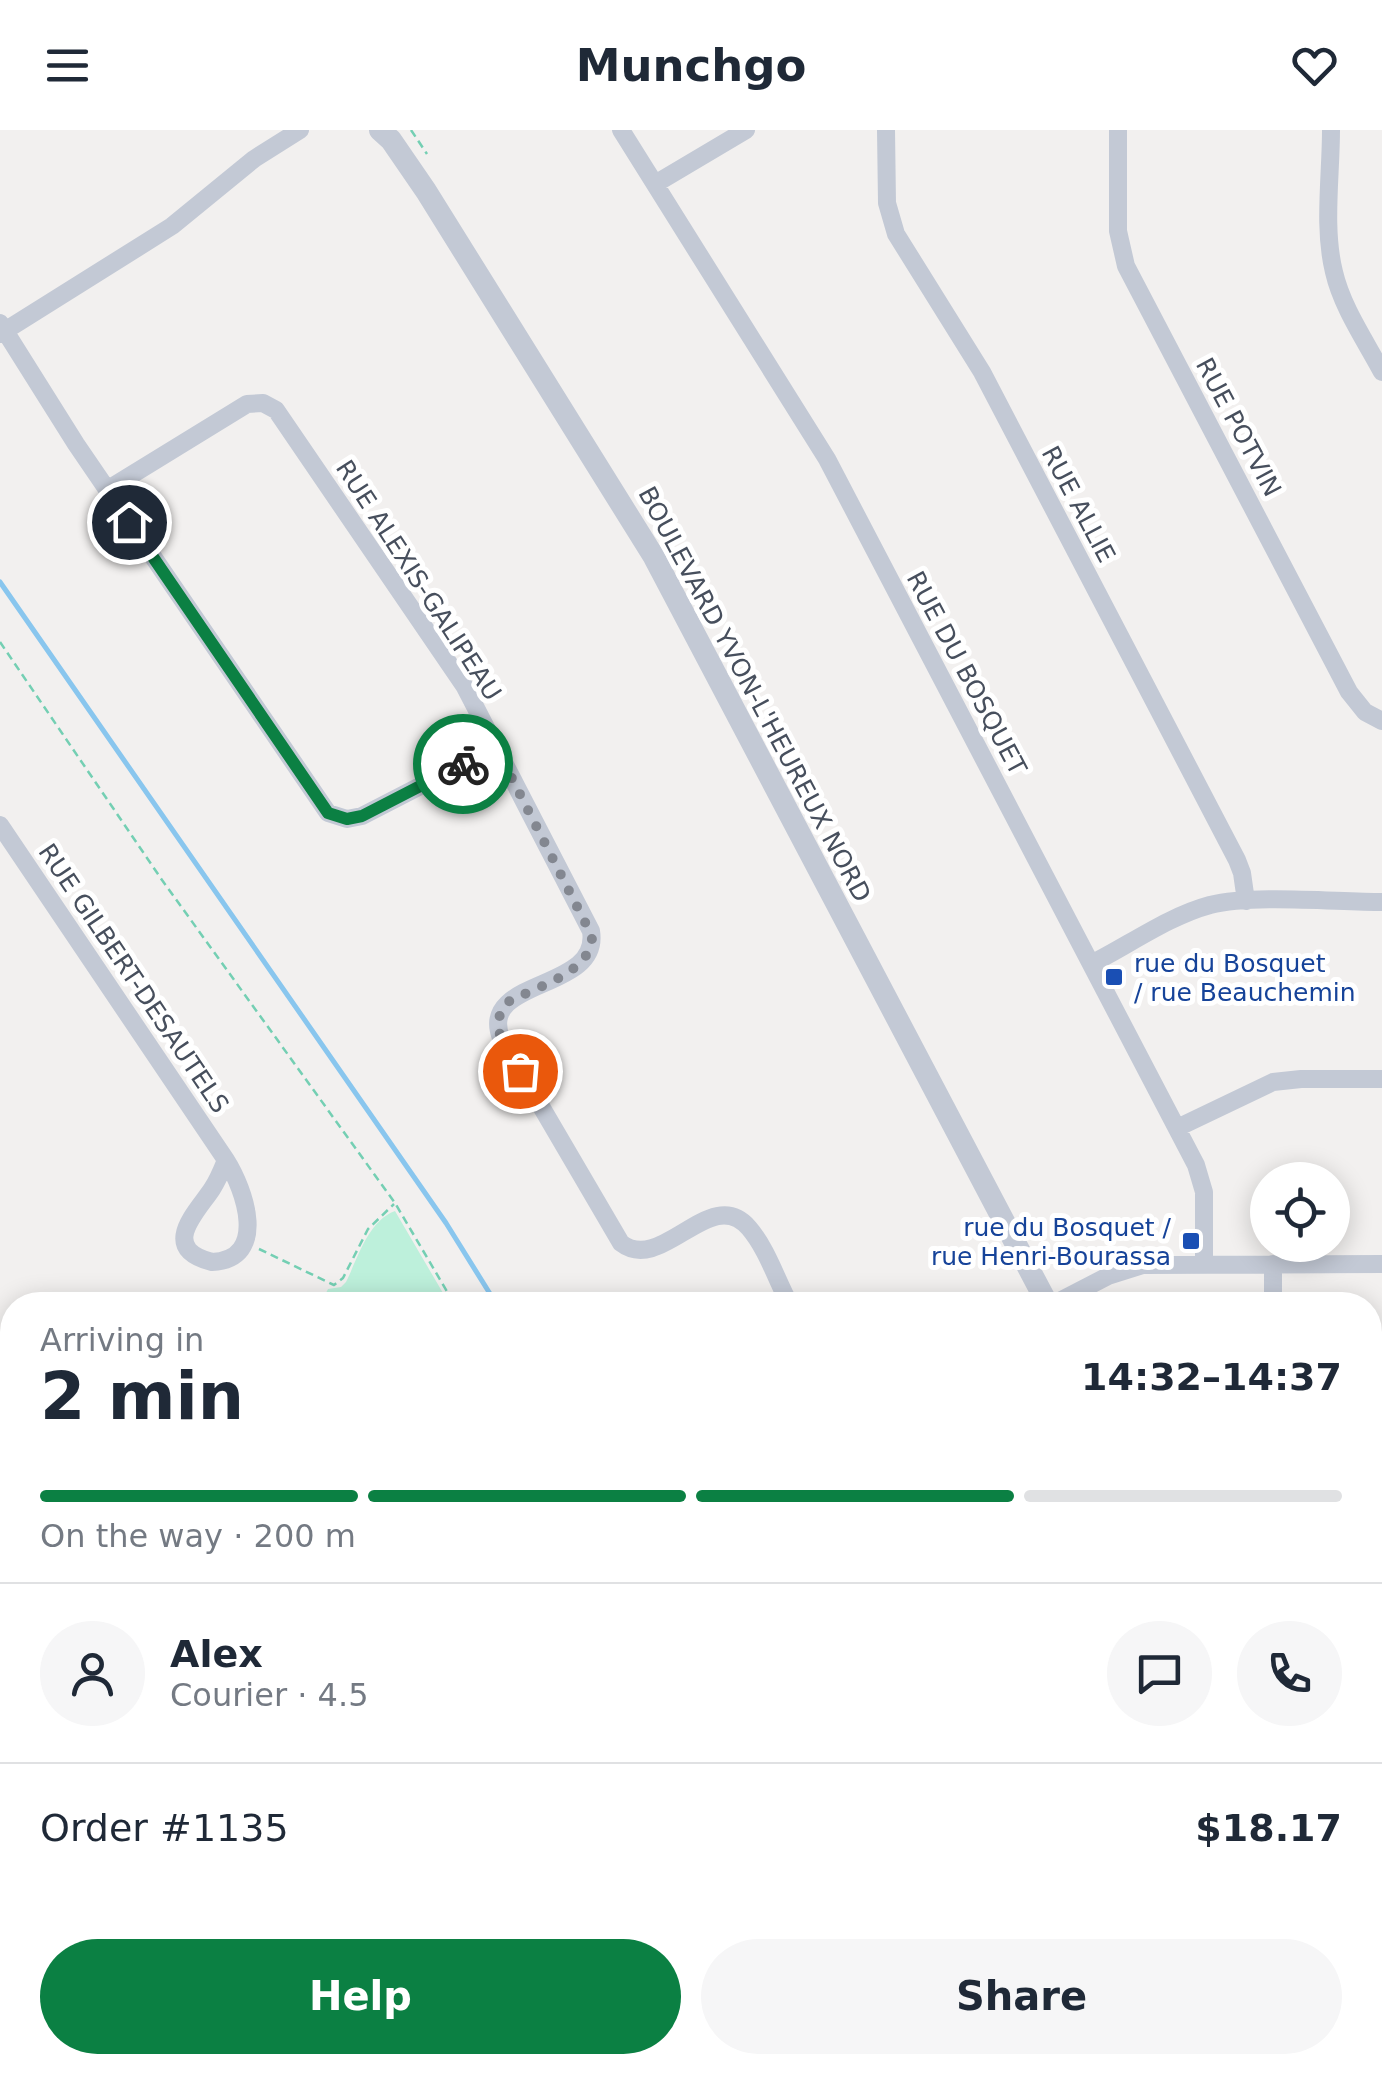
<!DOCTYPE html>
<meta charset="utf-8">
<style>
body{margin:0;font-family:"DejaVu Sans",sans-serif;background:#f6f6f7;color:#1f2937;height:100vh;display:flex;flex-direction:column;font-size:38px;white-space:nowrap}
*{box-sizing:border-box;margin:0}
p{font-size:32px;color:#747a83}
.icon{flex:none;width:55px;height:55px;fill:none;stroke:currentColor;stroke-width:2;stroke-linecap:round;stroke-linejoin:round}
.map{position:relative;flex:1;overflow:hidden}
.side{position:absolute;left:0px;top:1162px;width:1382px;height:782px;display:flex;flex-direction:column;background:#fff;border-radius:40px 40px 0 0;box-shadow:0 5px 25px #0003}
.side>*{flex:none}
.controls{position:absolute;left:1250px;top:1032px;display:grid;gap:20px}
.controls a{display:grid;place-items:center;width:100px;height:100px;border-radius:50%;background:#fff;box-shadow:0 5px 25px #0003;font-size:50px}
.pin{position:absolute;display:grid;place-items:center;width:85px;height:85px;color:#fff;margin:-42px;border:5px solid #fff;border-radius:50%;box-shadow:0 2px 10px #0007}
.courier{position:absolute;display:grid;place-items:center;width:100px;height:100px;margin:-50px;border:8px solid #0b8043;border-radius:50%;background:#fff;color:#222;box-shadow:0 2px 12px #0007}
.summary em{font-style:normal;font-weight:700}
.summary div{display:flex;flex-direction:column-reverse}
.summary{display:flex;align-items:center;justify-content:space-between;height:170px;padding:0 40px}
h1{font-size:65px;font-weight:700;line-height:75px}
.bar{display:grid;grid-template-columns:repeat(4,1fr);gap:15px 10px;align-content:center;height:120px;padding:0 40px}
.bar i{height:12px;border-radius:8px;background:#e0e1e3}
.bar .active{background:#0b8043}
.bar p{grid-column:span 4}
.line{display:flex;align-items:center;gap:25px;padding:0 40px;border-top:2px solid #e0e1e3}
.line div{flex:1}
.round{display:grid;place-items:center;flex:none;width:105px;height:105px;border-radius:52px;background:#f6f6f7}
.button{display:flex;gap:20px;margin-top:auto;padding:20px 40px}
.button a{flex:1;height:115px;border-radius:60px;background:#0b8043;color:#fff;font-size:40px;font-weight:700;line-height:115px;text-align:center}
.button a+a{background:#f6f6f7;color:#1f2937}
header{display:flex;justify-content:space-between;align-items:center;height:130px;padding:0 40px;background:#fff;font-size:45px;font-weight:700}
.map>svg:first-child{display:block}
.commercial{fill:#fcfae9}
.green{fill:#bdf0db}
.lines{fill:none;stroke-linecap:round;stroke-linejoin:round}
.stream{stroke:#89c6ee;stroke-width:5}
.path{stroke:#74cfb3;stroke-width:2.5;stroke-dasharray:8 5;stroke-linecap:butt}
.minor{stroke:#c3c9d5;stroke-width:18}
.tertiary{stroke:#c3c9d5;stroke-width:22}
.wall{fill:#afb0b7}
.shaded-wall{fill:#8e9095}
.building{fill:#cbcdd5;stroke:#8e9095;stroke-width:2.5}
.done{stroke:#838790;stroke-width:10;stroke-dasharray:0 18}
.route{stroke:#0b8043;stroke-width:12}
.transit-dot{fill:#1a4fb4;stroke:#fff;stroke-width:4}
.labels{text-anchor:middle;stroke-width:10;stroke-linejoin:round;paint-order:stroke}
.street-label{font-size:25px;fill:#474f5d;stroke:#fff}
.transit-label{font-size:25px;fill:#164399;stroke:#fff;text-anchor:start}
</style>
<header><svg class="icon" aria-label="menu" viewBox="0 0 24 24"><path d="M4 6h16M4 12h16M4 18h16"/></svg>Munchgo<svg class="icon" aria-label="heart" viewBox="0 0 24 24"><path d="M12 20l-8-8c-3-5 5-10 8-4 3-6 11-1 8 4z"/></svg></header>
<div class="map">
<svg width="1382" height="1943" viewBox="0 0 1382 1943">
<rect width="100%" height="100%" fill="#f2f0ef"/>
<path class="commercial" d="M1382,1728V1887L1370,1877V1733Z"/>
<path class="green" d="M395,1081L450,1175H320L328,1159L341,1157L346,1152C358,1128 368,1091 395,1081Z
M1308,1933H1363L1365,1943H1307Z"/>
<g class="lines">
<path class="stream" d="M0,452L446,1093L497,1175"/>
<path class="path" d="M411,0L427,24
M0,512L162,750L395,1073L455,1175
M259,1119L334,1155L343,1148L368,1099L394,1074
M1011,1175L1023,1168
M0,1524H12
M0,1900H12
M1251,1932L1252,1943"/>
<path class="minor" d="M621,0L827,329L1196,1035L1204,1062V1133
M886,0L887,73L896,104L982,242L1237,730L1242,743L1246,771
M1118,0V101L1126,136L1349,562L1365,582L1382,591
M1331,0C1331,46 1323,98 1334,142C1342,177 1365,210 1382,242
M655,54L746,0
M0,193L76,314L328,683L347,689L362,686L496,617
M0,204L172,96L254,29L300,0
M107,360L247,274L263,273L276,280L465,557L591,801C601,862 478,847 501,908L621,1113C662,1145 711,1053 749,1098C767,1119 777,1151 790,1175
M0,695L226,1030
M1091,834C1129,815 1169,786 1210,775C1255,764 1334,772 1382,772
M1177,998L1273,952L1301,949H1382
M226,1030C245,1060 269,1129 212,1132C158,1118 197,1082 212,1059C218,1050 222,1040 226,1030Z
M1052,1175L1108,1146L1143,1135L1382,1134
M1273,1175V1134
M1370,1320H1382
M0,1327H12
M1370,1436L1382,1466
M1370,1514L1382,1510
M1370,1714L1382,1710"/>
<path class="tertiary" d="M380,0L391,10L426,61L654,427L1048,1175
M1370,1910L1382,1931
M0,1931H12
M211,1932L1149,1938L1202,1943
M1289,1943L1291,1932"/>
</g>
<path class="wall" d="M1382,1746L1377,1821L1370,1805V1751Z"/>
<path class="shaded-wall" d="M1382,1804V1818L1377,1821V1807Z"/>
<path class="building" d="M1382,1746V1804L1377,1807L1370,1791V1751Z"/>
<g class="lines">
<path class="done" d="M463,634L496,617L592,806C592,843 535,857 508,872C486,896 507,919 520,941"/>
<path class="route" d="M129,392L328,683L347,689L362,686L463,634"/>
</g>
<g class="transit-dot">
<rect x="1104" y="837" width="20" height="20" rx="5"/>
<rect x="1181" y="1101" width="20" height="20" rx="5"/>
</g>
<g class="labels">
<g class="street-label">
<text transform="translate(1239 297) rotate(62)" y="9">RUE POTVIN</text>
<text transform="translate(1079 374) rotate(62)" y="9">RUE ALLIE</text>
<text transform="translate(419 450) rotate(57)" y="9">RUE ALEXIS-GALIPEAU</text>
<text transform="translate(967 543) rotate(62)" y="9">RUE DU BOSQUET</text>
<text transform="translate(755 564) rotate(62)" y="9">BOULEVARD YVON-L'HEUREUX NORD</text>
<text transform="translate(134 848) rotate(56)" y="9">RUE GILBERT-DESAUTELS</text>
</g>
<g class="transit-label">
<text x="1134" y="842">rue du Bosquet<tspan x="1134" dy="29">/ rue Beauchemin</tspan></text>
<text x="1171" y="1106" text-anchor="end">rue du Bosquet /<tspan x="1171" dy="29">rue Henri-Bourassa</tspan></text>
</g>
</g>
</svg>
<div class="controls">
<a><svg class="icon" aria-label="locate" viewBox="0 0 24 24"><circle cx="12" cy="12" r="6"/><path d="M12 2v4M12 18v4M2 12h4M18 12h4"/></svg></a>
</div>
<div class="pin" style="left:520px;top:941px;background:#ea580c"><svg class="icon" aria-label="bag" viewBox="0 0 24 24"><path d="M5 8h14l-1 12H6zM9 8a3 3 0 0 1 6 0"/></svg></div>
<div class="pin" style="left:129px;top:392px;background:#1f2937"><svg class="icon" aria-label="home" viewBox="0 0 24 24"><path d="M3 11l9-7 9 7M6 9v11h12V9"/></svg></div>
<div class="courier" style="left:463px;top:634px"><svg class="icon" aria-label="bike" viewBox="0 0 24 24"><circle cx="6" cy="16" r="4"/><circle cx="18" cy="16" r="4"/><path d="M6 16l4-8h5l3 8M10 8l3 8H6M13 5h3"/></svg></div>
<section class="side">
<div class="summary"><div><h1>2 min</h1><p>Arriving in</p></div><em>14:32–14:37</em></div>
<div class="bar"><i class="active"></i><i class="active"></i><i class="active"></i><i></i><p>On the way · 200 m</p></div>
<div class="line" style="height:180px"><a class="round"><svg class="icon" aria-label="person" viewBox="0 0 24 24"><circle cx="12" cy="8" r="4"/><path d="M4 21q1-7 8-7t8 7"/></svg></a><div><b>Alex</b><p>Courier · 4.5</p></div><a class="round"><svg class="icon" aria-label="chat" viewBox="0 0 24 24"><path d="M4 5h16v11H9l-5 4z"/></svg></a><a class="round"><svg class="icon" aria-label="phone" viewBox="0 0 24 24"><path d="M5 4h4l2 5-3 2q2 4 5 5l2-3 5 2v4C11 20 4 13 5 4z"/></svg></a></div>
<div class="line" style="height:130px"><div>Order #1135</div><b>$18.17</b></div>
<div class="button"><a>Help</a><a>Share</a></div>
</section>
</div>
